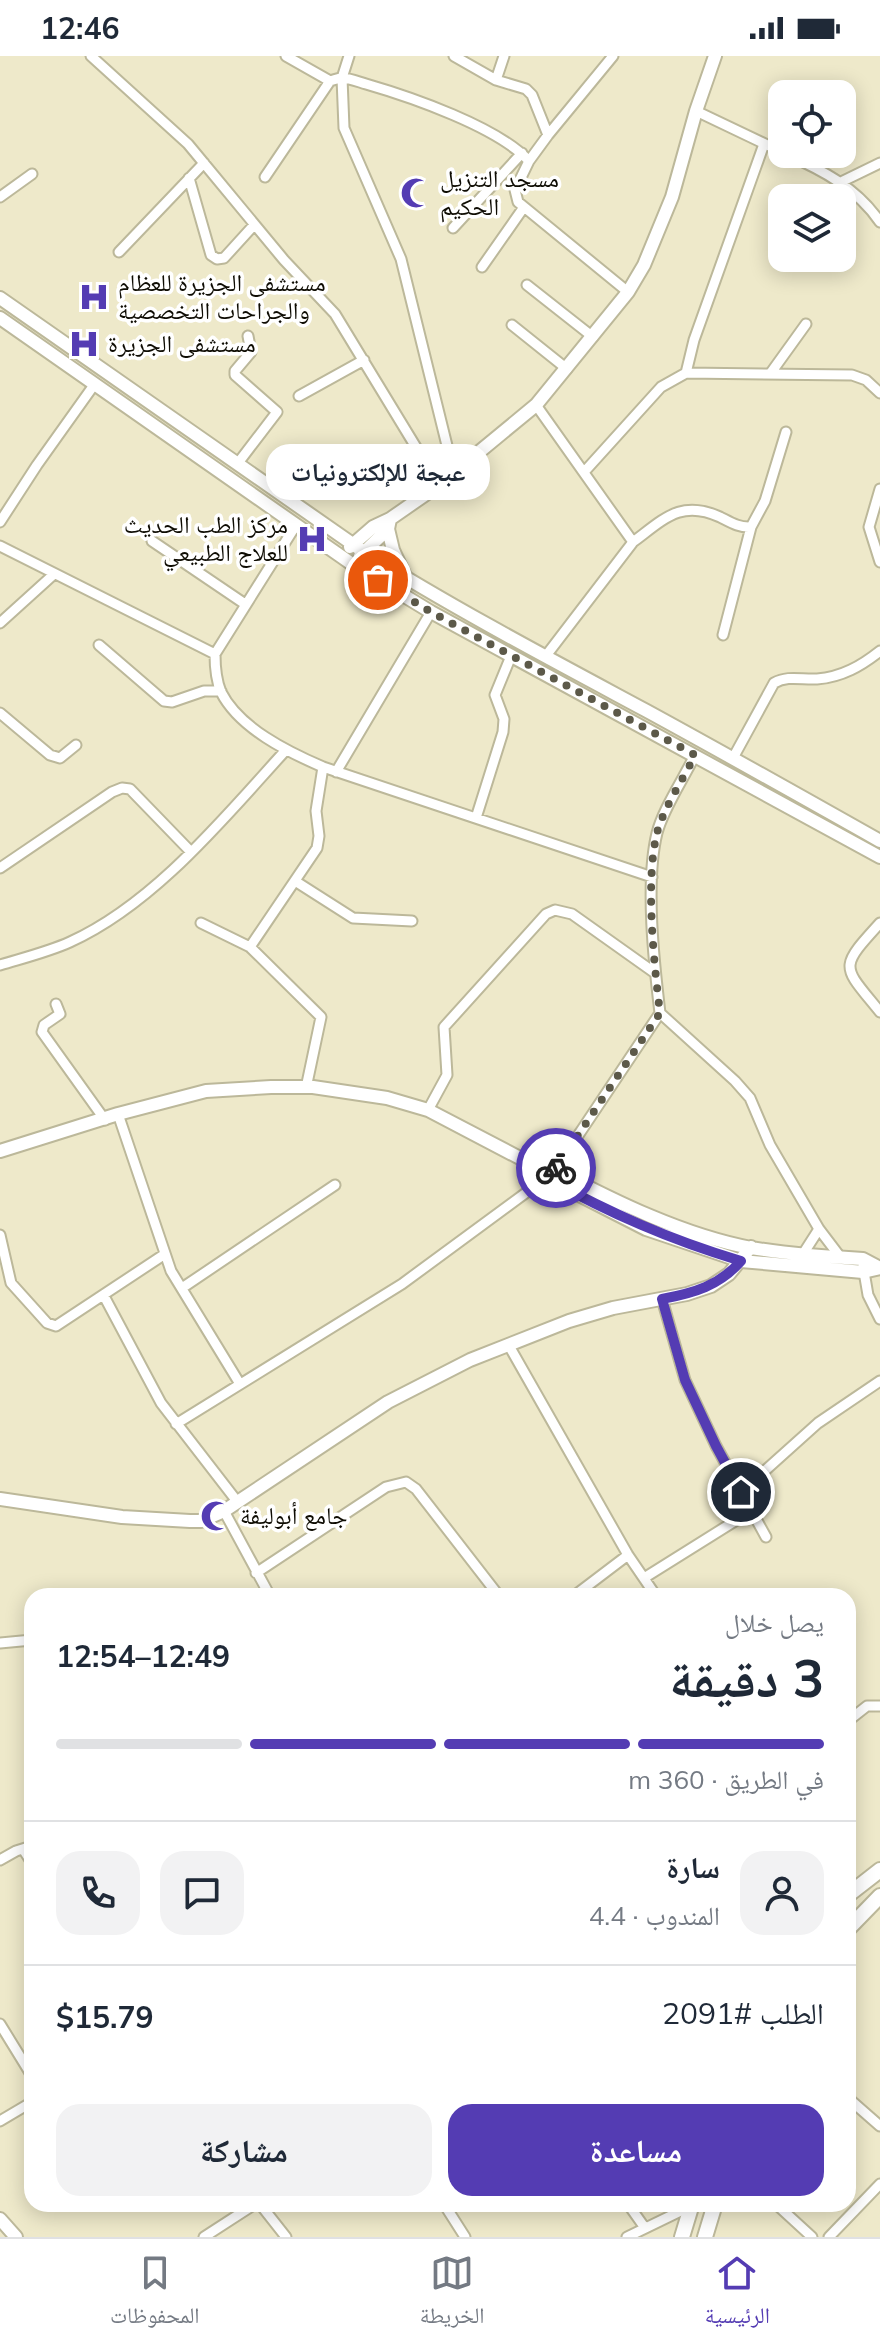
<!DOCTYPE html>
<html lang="ar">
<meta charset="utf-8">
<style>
body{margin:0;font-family:Mulish,"Noto Naskh Arabic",sans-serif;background:#f2f2f3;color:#1f2937;direction:rtl;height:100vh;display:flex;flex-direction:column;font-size:30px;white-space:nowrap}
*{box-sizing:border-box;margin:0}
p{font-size:26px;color:#747a83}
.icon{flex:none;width:44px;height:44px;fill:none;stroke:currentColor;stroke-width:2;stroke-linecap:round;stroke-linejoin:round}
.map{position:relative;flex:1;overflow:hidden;direction:ltr}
.details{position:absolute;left:24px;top:1532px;width:832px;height:624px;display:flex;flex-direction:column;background:#fff;border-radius:24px;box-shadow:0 4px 20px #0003;direction:rtl}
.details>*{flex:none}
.tools{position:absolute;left:768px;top:24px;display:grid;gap:16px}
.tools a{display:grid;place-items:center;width:88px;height:88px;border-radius:16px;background:#fff;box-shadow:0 4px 20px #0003;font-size:40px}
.pin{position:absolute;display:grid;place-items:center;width:68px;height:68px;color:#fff;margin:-34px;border:4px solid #fff;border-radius:50%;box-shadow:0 2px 8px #0007}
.courier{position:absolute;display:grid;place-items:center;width:80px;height:80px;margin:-40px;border:6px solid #543cb3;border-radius:50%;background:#fff;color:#222;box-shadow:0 2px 10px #0007}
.bubble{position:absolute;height:56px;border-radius:24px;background:#fff;box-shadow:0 4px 20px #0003;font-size:26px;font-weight:700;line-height:56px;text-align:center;direction:rtl}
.overview em{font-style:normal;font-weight:700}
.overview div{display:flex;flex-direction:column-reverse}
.overview{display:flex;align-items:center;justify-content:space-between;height:136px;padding:0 32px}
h1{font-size:52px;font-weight:700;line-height:60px}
.bar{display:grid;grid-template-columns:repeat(4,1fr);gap:12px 8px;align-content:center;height:96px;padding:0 32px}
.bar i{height:10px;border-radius:6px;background:#e0e1e3}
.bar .selected{background:#543cb3}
.bar p{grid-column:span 4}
.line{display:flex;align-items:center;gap:20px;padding:0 32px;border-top:2px solid #e0e1e3}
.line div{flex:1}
.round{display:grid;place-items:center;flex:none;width:84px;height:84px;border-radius:24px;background:#f2f2f3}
.primary-button{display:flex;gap:16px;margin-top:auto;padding:16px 32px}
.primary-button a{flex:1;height:92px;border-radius:24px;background:#543cb3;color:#fff;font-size:32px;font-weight:700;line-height:92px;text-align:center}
.primary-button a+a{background:#f2f2f3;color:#1f2937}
.status{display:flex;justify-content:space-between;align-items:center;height:56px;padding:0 40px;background:#fff;direction:ltr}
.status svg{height:22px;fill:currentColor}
.tabs{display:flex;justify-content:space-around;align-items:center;height:112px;border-top:2px solid #e0e1e3;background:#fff;font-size:22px;color:#747a83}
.tabs a{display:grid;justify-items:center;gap:4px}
.tabs .selected{color:#543cb3}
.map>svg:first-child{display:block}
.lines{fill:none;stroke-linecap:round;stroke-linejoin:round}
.street-casing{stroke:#bcb89a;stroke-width:13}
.secondary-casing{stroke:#bcb89a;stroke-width:16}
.primary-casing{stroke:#bcb89a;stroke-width:18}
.street{stroke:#fff;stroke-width:9}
.secondary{stroke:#fff;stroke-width:12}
.primary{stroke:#fff;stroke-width:14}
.done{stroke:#5c5949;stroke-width:8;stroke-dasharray:0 14.4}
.route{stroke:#543cb3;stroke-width:10}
.labels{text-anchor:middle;stroke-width:7;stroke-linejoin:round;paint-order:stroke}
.poi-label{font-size:24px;fill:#0e0c03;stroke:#fff;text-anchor:start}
</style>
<div class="status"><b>12:46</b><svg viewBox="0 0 49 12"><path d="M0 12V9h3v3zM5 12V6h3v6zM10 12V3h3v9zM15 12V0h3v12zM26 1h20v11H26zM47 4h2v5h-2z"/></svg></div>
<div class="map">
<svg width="880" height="2181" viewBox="0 0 880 2181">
<rect width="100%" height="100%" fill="#eee9ca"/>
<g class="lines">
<g class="street-casing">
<path id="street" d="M91,0L188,88L284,204L335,258L439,429
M286,0L330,25C334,24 338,22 342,22C349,22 359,26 366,28C411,41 498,71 529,105L515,134L518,146L628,236
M349,0L342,22L344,72L401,203L454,418
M454,0L496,24L526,33L532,39L548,79
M496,24L504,0
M696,55L782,96
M786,98C822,114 857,132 880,166
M529,105L548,79L613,0
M265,121L330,25
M189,122L211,199L217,203L224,202L254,169
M841,126L880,107
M0,141L32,118
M453,172L522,97
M119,196L204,107
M482,211L524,151
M527,229L593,281
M512,269L567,313
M686,317L694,284L764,88
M770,318L806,268
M299,340L364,304
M536,349L633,486L545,601
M238,407L277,356L235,319V315L251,296L248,280
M585,415L661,331L686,317L852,319L866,324L880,337
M880,433L869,471L880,506
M0,466L37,409L94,329
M296,469L215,598C215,611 216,624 221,636C239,672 288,696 323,711L652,821
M152,485L245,548
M633,486C664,463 681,443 720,461C730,466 739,472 751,471
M0,490L215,598
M0,567L53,519
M723,579L751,471L765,445L786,376
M99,589L164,645L172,646L204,635H221
M0,657L50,699L60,702L76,689
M695,699C684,722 663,753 657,777C645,826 654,907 660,957L735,1025L750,1042L770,1089L819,1173L841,1202
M733,702L774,627C788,619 802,624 817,623C842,621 861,610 880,595
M336,716L431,556
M476,762L503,676L504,663L495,639L511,600
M0,812L112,736L122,732L130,733L191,796
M295,825L353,862L412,865
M201,867L250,891
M880,867C838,913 842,909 880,956
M0,909C23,902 48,896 70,886C154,848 224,762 285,695
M56,948L60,958L44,969L42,976L105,1064
M306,1032L321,961L250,891L317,792L319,780L316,755L323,711
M428,1054L447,1019L444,971L546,858L555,854L572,858L655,917
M118,1058L171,1215L240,1328
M0,1179L11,1227L47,1267L56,1270L165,1198
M803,1198L819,1173
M863,1210L868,1239L880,1263
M182,1232L335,1129
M104,1240L161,1347L236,1444
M662,1243L685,1324L716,1390L766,1481
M508,1288L628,1499L656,1540
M176,1368L402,1228L546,1122L555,1114L660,957
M741,1436L818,1367L880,1325
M224,1455L270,1540
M256,1517L386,1431L406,1426L416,1433L499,1540
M644,1522L751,1455
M574,1540L628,1499
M0,1587L32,1584
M848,1665L867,1650H880
M23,1793L32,1807
M0,1804L16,1795L32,1790
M0,1968L32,2020
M848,2042L880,2070
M0,2065L32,2046
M260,2148L286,2181
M444,2148L465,2181
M628,2148L645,2172
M776,2148L812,2181
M204,2181L255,2148
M627,2181L691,2150
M829,2181L880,2128"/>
</g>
<g class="secondary-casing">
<path id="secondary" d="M0,242L364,496C455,553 550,603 645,654C724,697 802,741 880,785
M0,262L352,508L431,556L880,801
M388,473L393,494L405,520
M350,491L373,471L390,463L439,429L536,349L628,236L644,209L672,141L696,55L715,0
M360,500L388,473L390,463
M0,1095L118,1058L206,1035L271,1031H313L387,1042L428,1054L537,1111L555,1114C616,1146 683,1179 751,1192C788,1198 826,1201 863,1203L878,1211
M537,1111L546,1122L646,1173L741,1205L863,1216L880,1212
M0,1443L122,1461L190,1465H201L224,1455L388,1346L470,1304L569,1265L613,1252L687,1238L711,1230L729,1218L751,1191
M0,2163L16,2181"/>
</g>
<g class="primary-casing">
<path id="primary" d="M848,1839L880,1814
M848,1873L880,1840
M682,2181L692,2148
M705,2181L715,2148"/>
</g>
<use href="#street" class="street"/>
<use href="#secondary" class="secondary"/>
<use href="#primary" class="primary"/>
</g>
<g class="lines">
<path class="done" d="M378,524L431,556L695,699C684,722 663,753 657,777C645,825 654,907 660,957L556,1112"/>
<path class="route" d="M556,1112L546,1122C612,1158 668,1183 741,1205C719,1230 694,1237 662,1243L685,1324L716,1390L741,1436"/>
</g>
<defs>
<g id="mosque-bare" transform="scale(2.4)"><path d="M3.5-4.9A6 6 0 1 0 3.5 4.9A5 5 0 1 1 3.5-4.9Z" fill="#543cb3" stroke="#fff" stroke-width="2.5" paint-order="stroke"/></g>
<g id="hospital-bare" transform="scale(2.4)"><path d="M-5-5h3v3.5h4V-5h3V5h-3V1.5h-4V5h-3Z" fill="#543cb3" stroke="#fff" stroke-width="2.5" paint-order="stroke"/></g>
</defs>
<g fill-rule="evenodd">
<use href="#mosque-bare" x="416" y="137"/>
<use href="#hospital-bare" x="94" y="241"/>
<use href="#hospital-bare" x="84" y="288"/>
<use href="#hospital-bare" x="312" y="483"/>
<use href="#mosque-bare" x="216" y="1460"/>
</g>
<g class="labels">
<g class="poi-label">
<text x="440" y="131">مسجد التنزيل<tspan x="440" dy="28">الحكيم</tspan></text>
<text x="118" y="235">مستشفى الجزيرة للعظام<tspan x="118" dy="28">والجراحات التخصصية</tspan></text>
<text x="108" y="296">مستشفى الجزيرة</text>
<text x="288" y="477" text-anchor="end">مركز الطب الحديث<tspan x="288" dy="28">للعلاج الطبيعي</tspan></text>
<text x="240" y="1468">جامع أبوليفة</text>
</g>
</g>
</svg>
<div class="tools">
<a><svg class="icon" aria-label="locate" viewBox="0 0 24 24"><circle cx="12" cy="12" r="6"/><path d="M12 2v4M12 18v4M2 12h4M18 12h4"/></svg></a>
<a><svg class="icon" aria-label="layers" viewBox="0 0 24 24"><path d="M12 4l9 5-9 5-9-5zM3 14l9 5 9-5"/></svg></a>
</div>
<div class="pin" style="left:378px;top:524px;background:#ea580c"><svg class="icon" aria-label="bag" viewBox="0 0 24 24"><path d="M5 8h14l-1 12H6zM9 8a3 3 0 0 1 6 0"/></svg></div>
<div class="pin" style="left:741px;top:1436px;background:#1f2937"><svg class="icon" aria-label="home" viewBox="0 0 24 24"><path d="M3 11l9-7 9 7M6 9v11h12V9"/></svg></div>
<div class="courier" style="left:556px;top:1112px"><svg class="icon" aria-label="bike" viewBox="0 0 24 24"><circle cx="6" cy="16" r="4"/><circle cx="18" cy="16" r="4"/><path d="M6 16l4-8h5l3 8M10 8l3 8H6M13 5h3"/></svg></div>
<div class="bubble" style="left:266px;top:388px;width:224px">عبجة للإلكترونيات</div>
<section class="details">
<div class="overview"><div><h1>3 دقيقة</h1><p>يصل خلال</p></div><em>12:49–12:54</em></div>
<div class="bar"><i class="selected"></i><i class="selected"></i><i class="selected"></i><i></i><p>في الطريق · 360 m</p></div>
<div class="line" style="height:144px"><a class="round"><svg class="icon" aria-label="person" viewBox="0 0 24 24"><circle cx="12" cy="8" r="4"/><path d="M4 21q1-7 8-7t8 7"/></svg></a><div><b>سارة</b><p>المندوب · 4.4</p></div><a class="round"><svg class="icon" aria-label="chat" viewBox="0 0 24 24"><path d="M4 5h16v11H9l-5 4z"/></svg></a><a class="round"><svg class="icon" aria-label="phone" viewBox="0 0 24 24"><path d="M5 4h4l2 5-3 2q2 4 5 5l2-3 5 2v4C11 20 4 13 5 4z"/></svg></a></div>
<div class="line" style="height:104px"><div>الطلب #2091</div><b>$15.79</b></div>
<div class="primary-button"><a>مساعدة</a><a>مشاركة</a></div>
</section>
</div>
<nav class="tabs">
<a class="selected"><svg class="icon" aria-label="home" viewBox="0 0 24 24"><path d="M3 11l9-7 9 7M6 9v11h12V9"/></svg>الرئيسية</a>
<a><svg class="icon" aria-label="map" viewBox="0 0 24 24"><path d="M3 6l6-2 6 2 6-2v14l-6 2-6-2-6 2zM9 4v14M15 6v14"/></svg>الخريطة</a>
<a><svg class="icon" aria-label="saved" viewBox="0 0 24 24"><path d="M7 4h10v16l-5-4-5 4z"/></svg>المحفوظات</a>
</nav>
